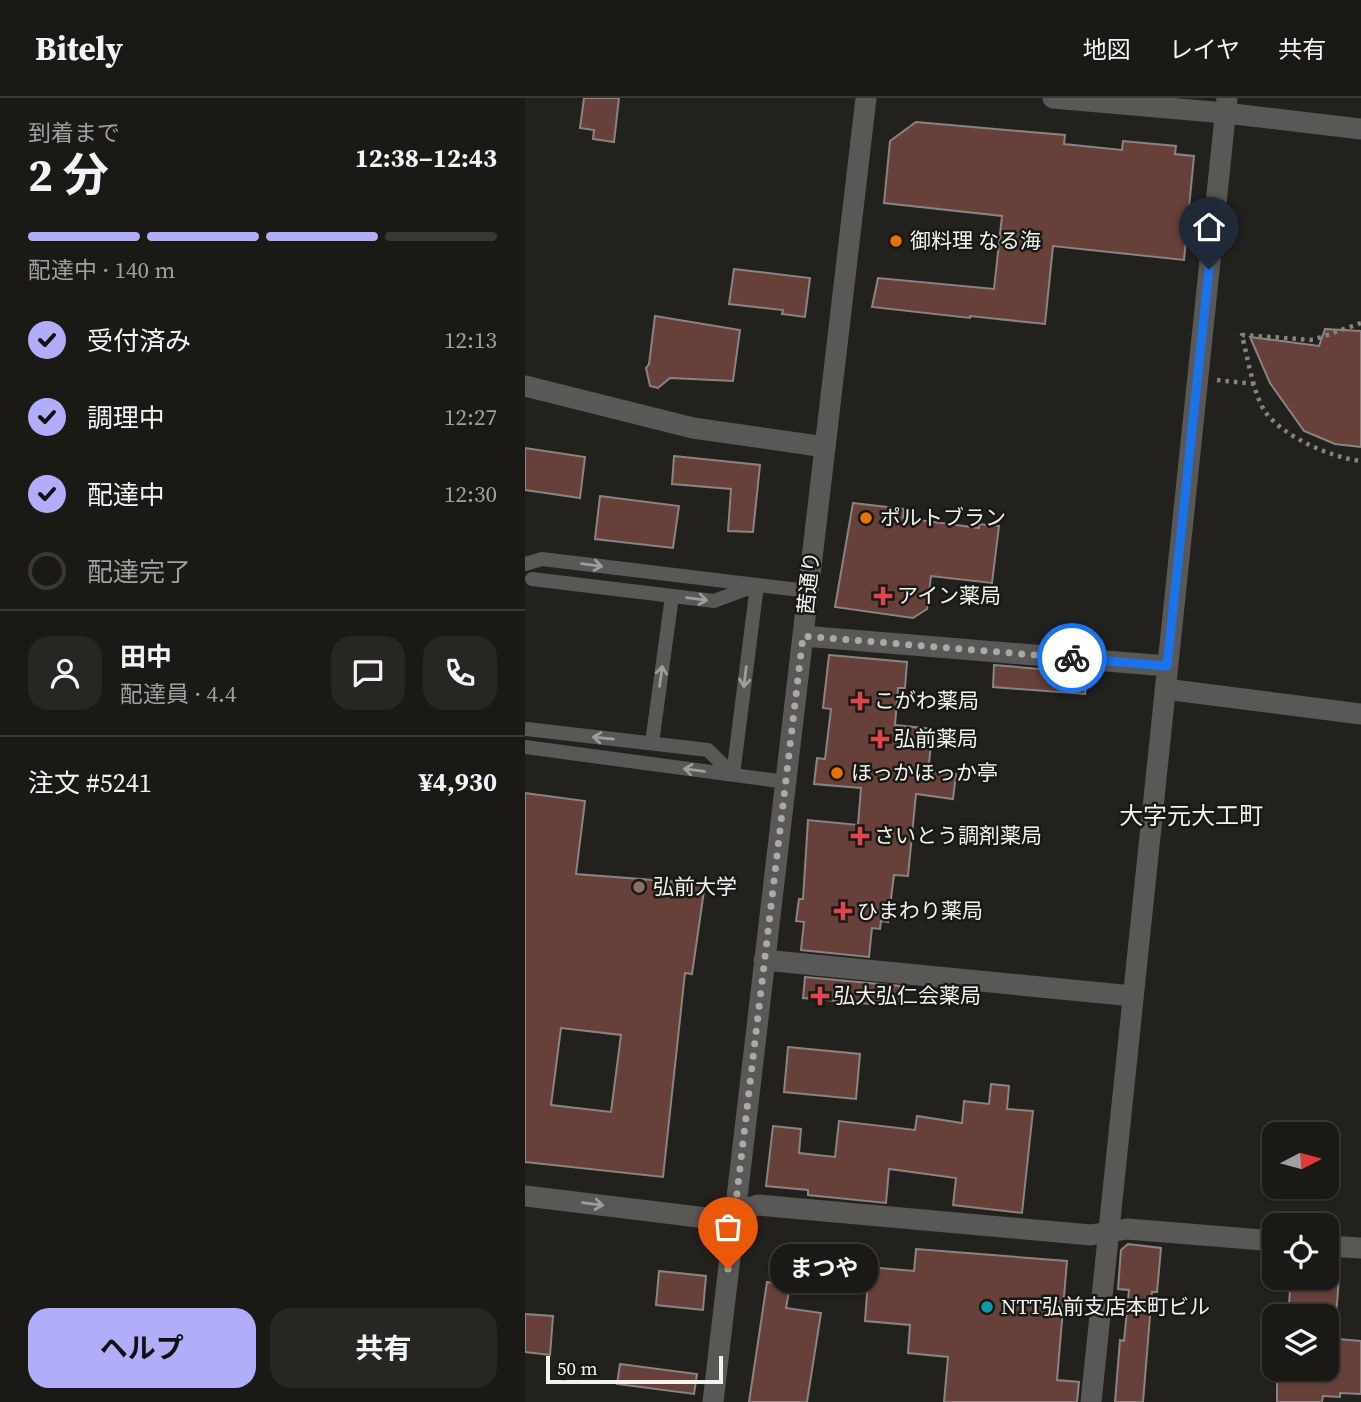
<!DOCTYPE html>
<html lang="ja">
<meta charset="utf-8">
<style>
body{margin:0;font-family:"Source Serif 4","Noto Sans JP",serif;background:#272623;color:#f1f3f6;height:100vh;display:flex;flex-direction:column;font-size:26px;white-space:nowrap}
*{box-sizing:border-box;margin:0}
p{font-size:23px;color:#9fa0a1}
.icon{flex:none;width:38px;height:38px;fill:none;stroke:currentColor;stroke-width:2;stroke-linecap:round;stroke-linejoin:round}
.map{position:relative;flex:1;overflow:hidden}
.drawer{display:flex;flex-direction:column;background:#1a1916;width:525px}
.drawer>*{flex:none}
.needle{width:46px;rotate:84deg}
.controls{position:absolute;left:737px;top:1024px;display:grid;gap:14px}
.controls a{display:grid;place-items:center;width:77px;height:77px;border-radius:14px;background:#1a1916;box-shadow:0 2px 5px #0004,0 0 0 2px #383835;font-size:35px}
.scale{position:absolute;left:21px;bottom:18px;width:177px;box-sizing:border-box;padding-left:7px;border:4px solid #f2f2f0;border-top:0;font-size:19px;line-height:24px;white-space:nowrap;color:#f2f2f0;-webkit-text-stroke:5px #181815;paint-order:stroke}
.pin{position:absolute;display:grid;place-items:center;width:60px;height:60px;color:#fff;margin:-72px -30px;border-radius:50% 50% 50% 0;rotate:-45deg;box-shadow:0 0 7px #0007}
.pin .icon{rotate:45deg}
.courier{position:absolute;display:grid;place-items:center;width:70px;height:70px;margin:-35px;border:5px solid #1a73e8;border-radius:50%;background:#fff;color:#222;box-shadow:0 2px 9px #0007}
.bubble{position:absolute;height:49px;border-radius:21px;background:#1a1916;box-shadow:0 2px 5px #0004,0 0 0 2px #383835;font-size:23px;font-weight:700;line-height:49px;text-align:center}
.overview em{font-style:normal;font-weight:700}
.overview div{display:flex;flex-direction:column-reverse}
.overview{display:flex;align-items:center;justify-content:space-between;height:119px;padding:0 28px}
h1{font-size:46px;font-weight:700;line-height:52px}
.bar{display:grid;grid-template-columns:repeat(4,1fr);gap:10px 7px;align-content:center;height:84px;padding:0 28px}
.bar i{height:9px;border-radius:5px;background:#383835}
.bar .on{background:#b2adf9}
.bar p{grid-column:span 4}
.line{display:flex;align-items:center;gap:18px;padding:0 28px;border-top:2px solid #383835}
.line div{flex:1}
.round{display:grid;place-items:center;flex:none;width:74px;height:74px;border-radius:21px;background:#272623}
ol{padding:0 28px;list-style:none}
li{display:flex;align-items:center;gap:21px;height:77px}
li p{margin-inline-start:auto}
li .icon{padding:7px;border-radius:50%;background:#b2adf9;color:#111;stroke-width:4}
li:last-child{color:#9fa0a1}
li i{width:38px;height:38px;border:4px solid #383835;border-radius:50%}
.action{display:flex;gap:14px;margin-top:auto;padding:14px 28px}
.action a{flex:1;height:80px;border-radius:21px;background:#b2adf9;color:#111;font-size:28px;font-weight:700;line-height:80px;text-align:center}
.action a+a{background:#272623;color:#f1f3f6}
header{display:flex;align-items:center;gap:42px;box-sizing:border-box;height:98px;padding:0 35px;background:#1a1916;border-bottom:2px solid #383835}
header strong{font-size:33px}
nav{display:flex;gap:38px;margin-inline-start:auto;font-size:24px}
main{display:flex;flex:1;min-height:0}
.map>svg:first-child{display:block}
.building{fill:#674139;stroke:#898483;stroke-width:2;fill-rule:evenodd}
.lines{fill:none;stroke-linecap:round;stroke-linejoin:round}
.path{stroke:#848381;stroke-width:4.5;stroke-dasharray:3.5 5;stroke-linecap:butt}
.service{stroke:#595856;stroke-width:14}
.minor{stroke:#595856;stroke-width:21}
.tertiary{stroke:#595856;stroke-width:21}
.oneway{stroke:#9e9d9b}
.done{stroke:#a9a9a6;stroke-width:7;stroke-dasharray:0 12.6}
.route{stroke:#1a73e8;stroke-width:9}
.food-dot{fill:#e8710a;stroke:#181815;stroke-width:2.5}
.health-dot{fill:#e0444e;stroke:#181815;stroke-width:2.5}
.education-dot{fill:#8d6e63;stroke:#181815;stroke-width:2.5}
.culture-dot{fill:#0f9aa8;stroke:#181815;stroke-width:2.5}
.labels{text-anchor:middle;stroke-width:5;stroke-linejoin:round;paint-order:stroke}
.poi-label{font-size:21px;fill:#f2f2f0;stroke:#181815;text-anchor:start}
.street-label{font-size:21px;fill:#f2f2f0;stroke:#181815}
.quarter-label{font-size:24px;fill:#f2f2f0;stroke:#181815}
</style>
<header>
<strong>Bitely</strong>
<nav><a>地図</a><a>レイヤ</a><a>共有</a></nav>
</header>
<main>
<section class="drawer">
<div class="overview"><div><h1>2 分</h1><p>到着まで</p></div><em>12:38–12:43</em></div>
<div class="bar"><i class="on"></i><i class="on"></i><i class="on"></i><i></i><p>配達中 · 140 m</p></div>
<ol>
<li><svg class="icon" aria-label="check" viewBox="0 0 24 24"><path d="M5 12l5 5 9-10"/></svg>受付済み<p>12:13</p></li>
<li><svg class="icon" aria-label="check" viewBox="0 0 24 24"><path d="M5 12l5 5 9-10"/></svg>調理中<p>12:27</p></li>
<li><svg class="icon" aria-label="check" viewBox="0 0 24 24"><path d="M5 12l5 5 9-10"/></svg>配達中<p>12:30</p></li>
<li><i></i>配達完了</li>
</ol>
<div class="line" style="height:126px"><a class="round"><svg class="icon" aria-label="person" viewBox="0 0 24 24"><circle cx="12" cy="8" r="4"/><path d="M4 21q1-7 8-7t8 7"/></svg></a><div><b>田中</b><p>配達員 · 4.4</p></div><a class="round"><svg class="icon" aria-label="chat" viewBox="0 0 24 24"><path d="M4 5h16v11H9l-5 4z"/></svg></a><a class="round"><svg class="icon" aria-label="phone" viewBox="0 0 24 24"><path d="M5 4h4l2 5-3 2q2 4 5 5l2-3 5 2v4C11 20 4 13 5 4z"/></svg></a></div>
<div class="line" style="height:91px"><div>注文 #5241</div><b>¥4,930</b></div>
<div class="action"><a>ヘルプ</a><a>共有</a></div>
</section>
<div class="map">
<svg width="836" height="1304" viewBox="0 0 836 1304">
<rect width="100%" height="100%" fill="#22211e"/>
<path class="building" d="M59,0H94L89,44L68,41L69,32L55,30Z
M391,24L540,37L539,46L597,52L598,43L651,48L650,56L669,58L659,162L528,148L520,226L445,218V220L347,209L353,180L469,191L477,118L359,105L365,43Z
M209,171L285,180L280,219L257,216L258,212L204,206Z
M130,218L215,232L208,283L145,280L133,290L125,288L121,270L124,266Z
M800,231L836,233V349L810,346L779,333L745,285L725,239L794,248Z
M0,350L60,359L55,400L0,392Z
M149,358L235,367L228,434L203,433L206,391L147,386Z
M75,398L154,408L148,450L70,441Z
M328,405L379,411L378,420L454,430V426L474,428L467,485L406,478L402,511L388,520L310,509Z
M304,557L382,564L380,590H373L370,627L408,631L403,673L431,676L428,701L391,696L383,778L369,777L363,824L356,823L355,831L347,830L344,859L276,852L279,824L271,823L274,801H278L283,722L333,727L336,690L289,686L292,660L300,661L306,611L298,610Z
M469,567L562,575L560,596L468,589Z
M0,695L60,703L51,776L180,786L167,876L160,875L138,1079L0,1064ZM36,930L96,937L86,1014L26,1007Z
M280,879L375,888L373,905L345,903V906L278,900Z
M263,949L335,956L331,1001L259,994Z
M466,986L484,988L482,1011L508,1013L497,1115L428,1107L431,1080L364,1071L361,1105L283,1097V1092L241,1088L248,1028L276,1031L274,1055L310,1059L314,1023L390,1032L392,1018L437,1025L439,1003L464,1006Z
M603,1146L636,1150L632,1194H627L618,1304H590L595,1242L599,1243L604,1192L593,1191L596,1152Z
M391,1151L542,1163L532,1282L554,1284L552,1304H419L423,1259L383,1255L385,1227L340,1223L344,1169L389,1173Z
M134,1173L181,1178L178,1212L131,1207Z
M766,1180H814L811,1218H763Z
M242,1184L265,1188L261,1210L296,1215L282,1304H224Z
M0,1216L28,1218L25,1257L0,1254Z
M802,1240L836,1243V1296L815,1295V1299L798,1298L797,1304H752V1275L772,1277L773,1270H802Z
M95,1266L172,1276L169,1296L92,1286Z"/>
<g class="lines">
<path class="path" d="M836,225L788,242L717,237C722,257 729,299 741,315C761,340 805,359 836,363
M692,282L730,286"/>
<path class="service" d="M0,466L17,461L283,493
M7,481L189,503L232,487L208,677
M2,631L183,652L208,677
M127,645L147,498
M0,649L261,684"/>
<path class="minor" d="M0,288L168,330L300,349
M278,538L642,568
M640,591L836,616
M239,862L608,898
M0,1098L190,1121L233,1107L566,1137L602,1131L749,1143
M802,1148L836,1150
M566,1304L702,0"/>
<path class="tertiary" d="M528,0L700,15L836,31
M188,1304L341,0"/>
</g>
<defs><path id="oneway-shaft" d="M-6 0H5M1.5-3L5.5 0L1.5 3" fill="none" stroke-width="1.6" stroke-linecap="round" stroke-linejoin="round" transform="scale(1.75)"/></defs>
<g class="oneway">
<use href="#oneway-shaft" transform="translate(67 467) rotate(7)"/>
<use href="#oneway-shaft" transform="translate(172 501) rotate(7)"/>
<use href="#oneway-shaft" transform="translate(136 578) rotate(-82)"/>
<use href="#oneway-shaft" transform="translate(220 579) rotate(97)"/>
<use href="#oneway-shaft" transform="translate(78 640) rotate(-174)"/>
<use href="#oneway-shaft" transform="translate(169 672) rotate(-172)"/>
<use href="#oneway-shaft" transform="translate(68 1106) rotate(7)"/>
</g>
<g class="lines">
<path class="done" d="M203,1171L278,538L547,560"/>
<path class="route" d="M547,560L642,568L684,171"/>
</g>
<g class="food-dot">
<circle cx="371" cy="143" r="7"/>
<circle cx="341" cy="420" r="7"/>
<circle cx="312" cy="675" r="7"/>
</g>
<g class="health-dot">
<path d="M354.5 487.5h7v7h7v7h-7v7h-7v-7h-7v-7h7z"/>
<path d="M331.5 592.5h7v7h7v7h-7v7h-7v-7h-7v-7h7z"/>
<path d="M351.5 630.5h7v7h7v7h-7v7h-7v-7h-7v-7h7z"/>
<path d="M331.5 727.5h7v7h7v7h-7v7h-7v-7h-7v-7h7z"/>
<path d="M314.5 802.5h7v7h7v7h-7v7h-7v-7h-7v-7h7z"/>
<path d="M291.5 887.5h7v7h7v7h-7v7h-7v-7h-7v-7h7z"/>
</g>
<circle class="education-dot" cx="114" cy="789" r="7"/>
<circle class="culture-dot" cx="462" cy="1209" r="7"/>
<g class="labels">
<g class="poi-label">
<text x="385" y="150">御料理 なる海</text>
<text x="355" y="427">ポルトブラン</text>
<text x="372" y="505">アイン薬局</text>
<text x="349" y="610">こがわ薬局</text>
<text x="369" y="648">弘前薬局</text>
<text x="326" y="682">ほっかほっか亭</text>
<text x="349" y="745">さいとう調剤薬局</text>
<text x="128" y="796">弘前大学</text>
<text x="332" y="820">ひまわり薬局</text>
<text x="309" y="905">弘大弘仁会薬局</text>
<text x="476" y="1216">NTT弘前支店本町ビル</text>
</g>
<g class="street-label">
<text transform="translate(284 485) rotate(-84)" y="7">茜通り</text>
</g>
<g class="quarter-label">
<text x="666" y="726">大字元大工町</text>
</g>
</g>
</svg>
<div class="controls">
<a><svg class="needle" viewBox="-14 -14 28 28"><path d="M0-13l5 13h-10z" fill="#e53935"/><path d="M0 13l5-13h-10z" fill="#9fa0a1"/></svg></a>
<a><svg class="icon" aria-label="locate" viewBox="0 0 24 24"><circle cx="12" cy="12" r="6"/><path d="M12 2v4M12 18v4M2 12h4M18 12h4"/></svg></a>
<a><svg class="icon" aria-label="layers" viewBox="0 0 24 24"><path d="M12 4l9 5-9 5-9-5zM3 14l9 5 9-5"/></svg></a>
</div>
<div class="scale">50 m</div>
<div class="pin" style="left:203px;top:1171px;background:#ea580c"><svg class="icon" aria-label="bag" viewBox="0 0 24 24"><path d="M5 8h14l-1 12H6zM9 8a3 3 0 0 1 6 0"/></svg></div>
<div class="pin" style="left:684px;top:171px;background:#1f2937"><svg class="icon" aria-label="home" viewBox="0 0 24 24"><path d="M3 11l9-7 9 7M6 9v11h12V9"/></svg></div>
<div class="courier" style="left:547px;top:560px"><svg class="icon" aria-label="bike" viewBox="0 0 24 24"><circle cx="6" cy="16" r="4"/><circle cx="18" cy="16" r="4"/><path d="M6 16l4-8h5l3 8M10 8l3 8H6M13 5h3"/></svg></div>
<div class="bubble" style="left:245px;top:1146px;width:108px">まつや</div>
</div>
</main>
